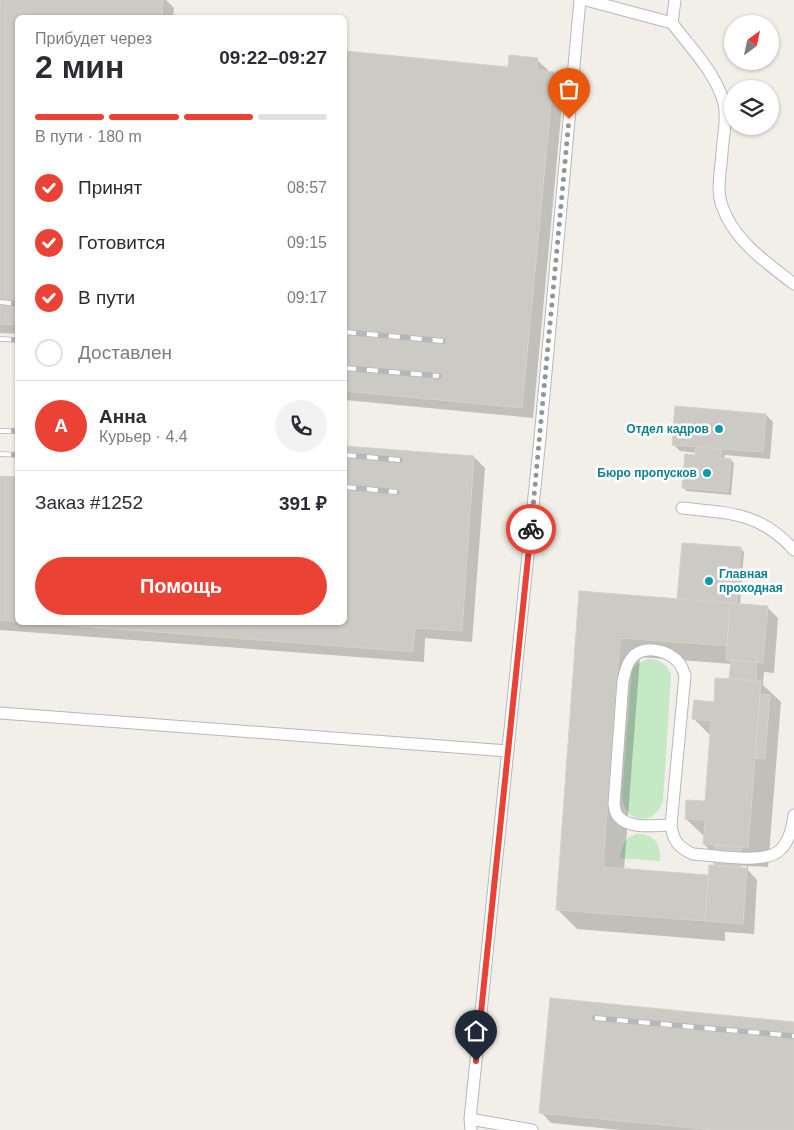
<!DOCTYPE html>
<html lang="ru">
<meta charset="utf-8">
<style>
body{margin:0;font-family:Arial,sans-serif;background:#f2f2f3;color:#2b2b33;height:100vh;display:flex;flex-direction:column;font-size:19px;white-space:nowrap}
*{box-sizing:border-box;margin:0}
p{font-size:16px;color:#7c7c81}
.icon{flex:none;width:28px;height:28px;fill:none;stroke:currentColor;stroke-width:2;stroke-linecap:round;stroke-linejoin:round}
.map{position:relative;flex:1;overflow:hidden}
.details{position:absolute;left:15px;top:15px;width:332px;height:610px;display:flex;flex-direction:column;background:#fff;border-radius:8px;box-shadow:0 1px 4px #0004}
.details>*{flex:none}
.needle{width:32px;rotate:33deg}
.buttons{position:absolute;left:724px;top:15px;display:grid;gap:10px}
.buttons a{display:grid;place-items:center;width:55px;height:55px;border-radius:50%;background:#fff;box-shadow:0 1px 4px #0004;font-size:25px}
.pin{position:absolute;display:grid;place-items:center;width:42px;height:42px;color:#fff;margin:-51px -21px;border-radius:50% 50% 50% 0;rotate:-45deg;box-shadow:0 0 5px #0007}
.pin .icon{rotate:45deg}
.courier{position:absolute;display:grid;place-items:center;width:50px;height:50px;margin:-25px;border:4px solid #ea4335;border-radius:50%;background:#fff;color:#222;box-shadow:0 1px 6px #0007}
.summary em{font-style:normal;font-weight:700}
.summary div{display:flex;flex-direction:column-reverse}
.summary{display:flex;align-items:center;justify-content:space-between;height:85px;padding:0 20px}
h1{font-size:32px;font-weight:700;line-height:38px}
.bar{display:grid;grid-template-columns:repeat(4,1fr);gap:8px 5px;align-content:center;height:60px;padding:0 20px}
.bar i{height:6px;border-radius:4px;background:#e1e1e2}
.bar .selected{background:#ea4335}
.bar p{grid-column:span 4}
.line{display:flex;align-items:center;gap:12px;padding:0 20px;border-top:1px solid #e1e1e2}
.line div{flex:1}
.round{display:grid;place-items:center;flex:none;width:52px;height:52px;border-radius:26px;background:#f2f2f3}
ol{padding:0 20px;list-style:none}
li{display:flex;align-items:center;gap:15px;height:55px}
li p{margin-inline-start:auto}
li .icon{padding:5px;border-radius:50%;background:#ea4335;color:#fff;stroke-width:4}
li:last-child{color:#7c7c81}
li i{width:28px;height:28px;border:2px solid #e1e1e2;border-radius:50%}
.action{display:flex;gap:10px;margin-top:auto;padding:10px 20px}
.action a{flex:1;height:58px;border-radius:30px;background:#ea4335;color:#fff;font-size:20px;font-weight:700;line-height:58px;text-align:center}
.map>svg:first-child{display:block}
.green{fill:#c5e8c5}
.shadow{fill:#0003;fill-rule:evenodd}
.building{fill:#cccac5;stroke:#d6d1c6}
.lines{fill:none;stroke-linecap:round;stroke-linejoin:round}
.service-casing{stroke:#b5b8bc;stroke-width:13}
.service{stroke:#fff;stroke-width:11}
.rail-casing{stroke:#b6b7b8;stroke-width:5.5}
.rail{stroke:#fff;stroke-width:4;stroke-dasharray:11;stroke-linecap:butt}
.done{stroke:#929495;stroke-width:5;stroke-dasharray:0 9}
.route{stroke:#ea4335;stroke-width:6}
.culture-dot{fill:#0f9aa8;stroke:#fff;stroke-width:2}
.labels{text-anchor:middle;stroke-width:5;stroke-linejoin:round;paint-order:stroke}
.culture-label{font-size:12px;font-weight:bold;fill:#0d838f;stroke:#fff;text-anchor:end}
</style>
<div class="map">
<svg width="794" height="1130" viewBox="0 0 794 1130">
<rect width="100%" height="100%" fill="#f1efe8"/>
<path class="green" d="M647,659C659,658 667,664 671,675L663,801C654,828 623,823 622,795L632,670L636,665Z
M636,834C654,833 662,845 660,861L620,858C622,846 624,838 636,834Z"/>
<path class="shadow" d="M0,0H166L174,8L173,18H18V334L0,333Z
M345,52L509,68L537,60L548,70V73H553L564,84L533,418L345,400Z
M766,415L773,422L770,459L725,455L724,459L731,460L734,463L731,495L687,491L683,488L697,453L680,451L673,444Z
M345,448L474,457L485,468L472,642L425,638L424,662L0,630V477L18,478V622H345Z
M741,549L744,552L740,605L767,607L778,618L774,673L764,672L763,685L781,702L768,867L748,866V870L757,880L754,934L725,932V941L577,929L557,909L580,592L681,600ZM640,657L732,664L733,680L715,703L694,719L712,737L707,802L686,819L705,837L704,844L716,856L715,865L717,867L709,877L624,870ZM721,864L747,866V869L721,867Z
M794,1024V1130H620L551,1123L541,1112Z"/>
<path class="building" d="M0,0H163L162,18H18V325L0,324Z
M345,51L508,67L509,55L538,58L537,70L554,72L522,408L345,391Z
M675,406L766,414L763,452L672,445Z
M345,446L474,456L462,631L415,628L413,652L27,622H345Z
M696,447L722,449L721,458L731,459L728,492L682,488L685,454L695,455Z
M0,476L18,477V622L0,620Z
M682,543L741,547L737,603L677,599Z
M579,591L730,603L727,646L620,638L603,867L708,875L705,921L556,910Z
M730,603L768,606L763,663L726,660Z
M731,660L757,662L756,681L729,679Z
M715,678L761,681L748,848L703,844L705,820L685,819L686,800L705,801L711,721L692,719L694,700L714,702Z
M760,694L770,695L765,759L755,758Z
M715,845L742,847L741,867L714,865Z
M709,865L747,868L743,924L705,921Z
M550,998L794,1022V1130H713L539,1113Z"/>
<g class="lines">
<g class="service-casing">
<path id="service" d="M586,0L672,23
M675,0L672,23C690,47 714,71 723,100C728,115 723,137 722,153C721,170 716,190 722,206C734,241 766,262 794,284
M682,508C729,513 760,512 794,550
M0,713L508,751
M671,825C656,825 629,830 618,816C615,813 615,808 614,804L623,681C625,673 626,665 631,659C643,643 669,650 680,664C682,667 683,671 685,675L671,825C673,841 679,848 693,854C714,855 765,865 780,850C789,842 793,826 794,815
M470,1119L532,1130
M471,1130L470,1119L540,438L580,0"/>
</g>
<use href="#service" class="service"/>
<g class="rail-casing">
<path id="rail" d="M0,302L18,304
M345,332L443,341
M0,339L18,340
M345,368L439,376
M0,431H18
M0,454L18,455
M345,455L400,460
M345,487L397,492
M595,1018L794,1036"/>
</g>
<use href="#rail" class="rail"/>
</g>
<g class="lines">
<path class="done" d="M531,529L569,119"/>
<path class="route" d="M476,1061L531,529"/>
</g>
<g class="culture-dot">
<circle cx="719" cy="429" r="5"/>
<circle cx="707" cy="473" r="5"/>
<circle cx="709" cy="581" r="5"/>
</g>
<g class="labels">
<g class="culture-label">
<text x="709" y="433">Отдел кадров</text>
<text x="697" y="477">Бюро пропусков</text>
<text x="719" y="578" text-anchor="start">Главная<tspan x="719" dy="14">проходная</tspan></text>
</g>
</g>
</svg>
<div class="buttons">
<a><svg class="needle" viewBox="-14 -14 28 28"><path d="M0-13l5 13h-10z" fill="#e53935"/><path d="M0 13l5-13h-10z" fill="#7c7c81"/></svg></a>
<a><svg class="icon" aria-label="layers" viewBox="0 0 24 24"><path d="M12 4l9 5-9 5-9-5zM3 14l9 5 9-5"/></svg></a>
</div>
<div class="pin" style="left:569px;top:119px;background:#ea580c"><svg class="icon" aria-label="bag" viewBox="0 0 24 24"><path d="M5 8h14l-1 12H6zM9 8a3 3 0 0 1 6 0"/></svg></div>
<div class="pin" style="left:476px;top:1061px;background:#1f2937"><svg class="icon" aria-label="home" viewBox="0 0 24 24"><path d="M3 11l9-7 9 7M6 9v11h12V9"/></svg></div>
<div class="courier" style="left:531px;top:529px"><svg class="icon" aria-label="bike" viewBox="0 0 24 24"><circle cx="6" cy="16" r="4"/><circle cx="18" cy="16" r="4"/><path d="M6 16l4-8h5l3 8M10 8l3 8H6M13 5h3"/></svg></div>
<section class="details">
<div class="summary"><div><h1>2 мин</h1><p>Прибудет через</p></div><em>09:22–09:27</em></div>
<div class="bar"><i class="selected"></i><i class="selected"></i><i class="selected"></i><i></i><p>В пути · 180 m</p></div>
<ol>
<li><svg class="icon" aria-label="check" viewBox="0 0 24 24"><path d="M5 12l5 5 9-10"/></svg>Принят<p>08:57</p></li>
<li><svg class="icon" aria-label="check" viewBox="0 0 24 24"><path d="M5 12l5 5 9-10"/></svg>Готовится<p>09:15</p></li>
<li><svg class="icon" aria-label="check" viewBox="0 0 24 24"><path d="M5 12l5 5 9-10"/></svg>В пути<p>09:17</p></li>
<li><i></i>Доставлен</li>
</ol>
<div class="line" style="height:90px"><b class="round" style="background:#ea4335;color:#fff">А</b><div><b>Анна</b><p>Курьер · 4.4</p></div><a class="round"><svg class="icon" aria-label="phone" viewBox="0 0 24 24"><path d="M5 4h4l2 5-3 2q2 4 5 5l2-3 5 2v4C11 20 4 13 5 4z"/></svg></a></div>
<div class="line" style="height:65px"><div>Заказ #1252</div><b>391 ₽</b></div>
<div class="action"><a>Помощь</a></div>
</section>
</div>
